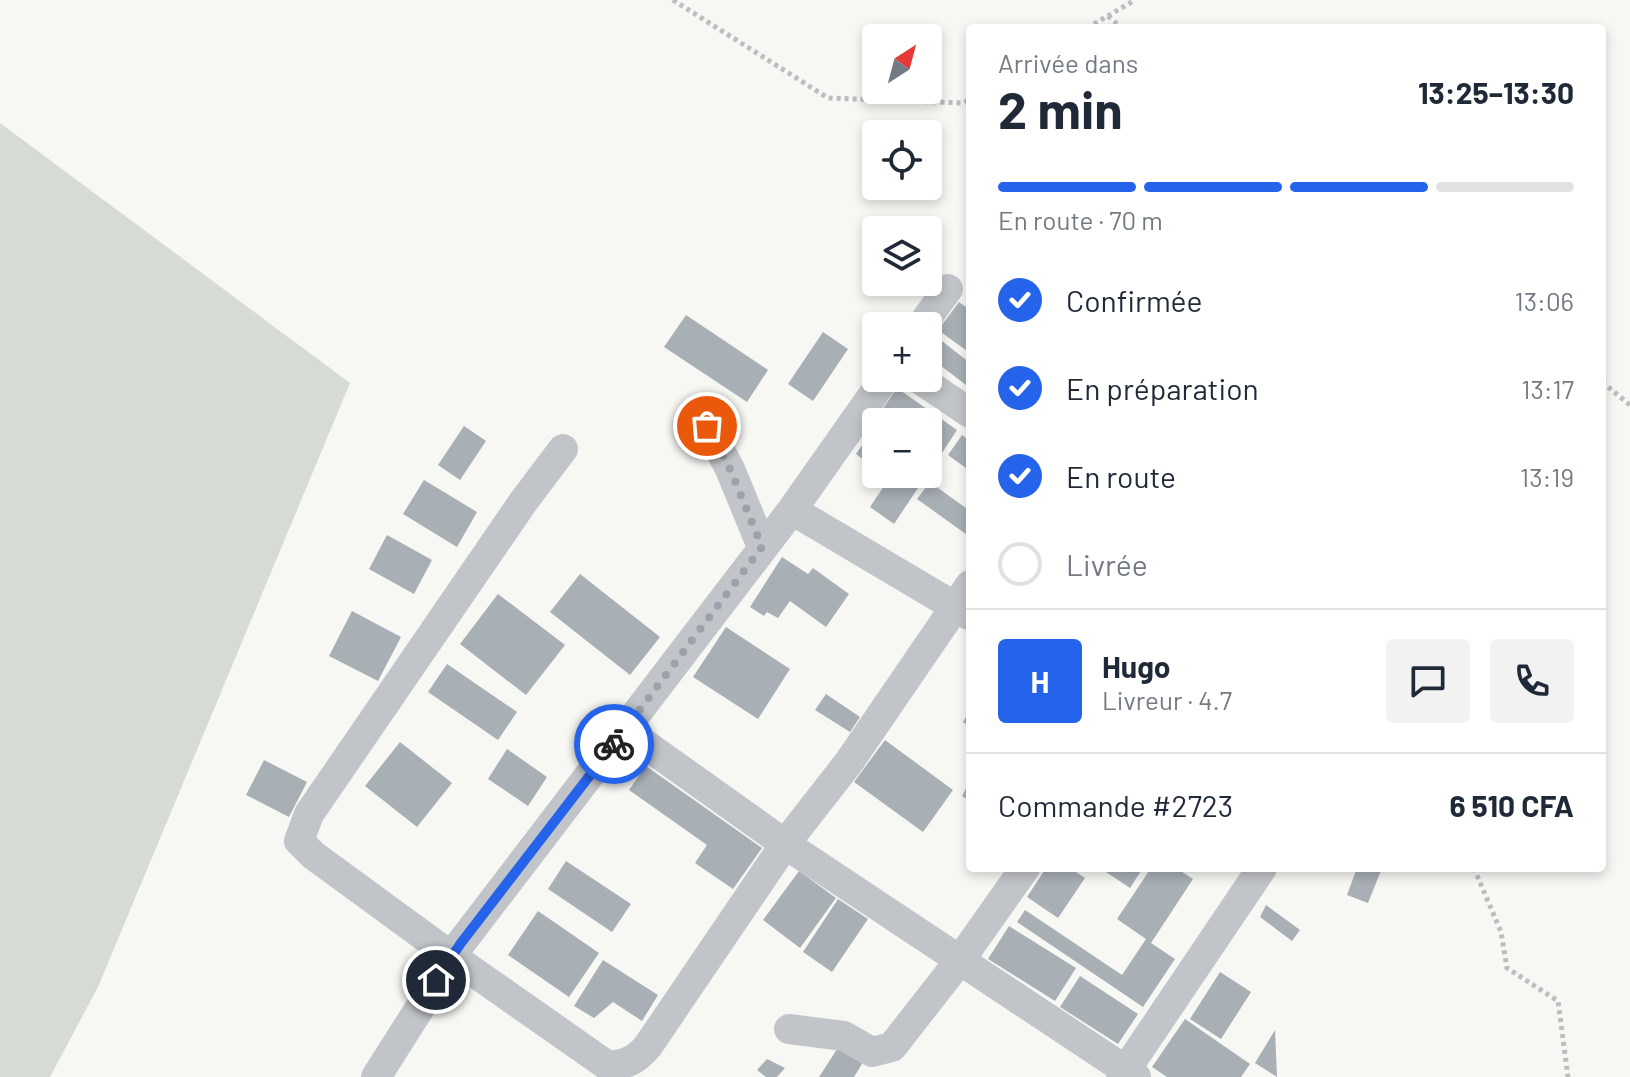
<!DOCTYPE html>
<html lang="fr">
<meta charset="utf-8">
<style>
body{margin:0;font-family:Barlow,sans-serif;background:#f2f2f3;color:#1f2937;height:100vh;display:flex;flex-direction:column;font-size:30px;white-space:nowrap}
*{box-sizing:border-box;margin:0}
p{font-size:26px;color:#747a83}
.icon{flex:none;width:44px;height:44px;fill:none;stroke:currentColor;stroke-width:2;stroke-linecap:round;stroke-linejoin:round}
.map{position:relative;flex:1;overflow:hidden}
.details{position:absolute;left:966px;top:24px;width:640px;height:848px;display:flex;flex-direction:column;background:#fff;border-radius:8px;box-shadow:0 4px 12px #0003}
.details>*{flex:none}
.needle{width:52px;rotate:36deg}
.fabs{position:absolute;left:862px;top:24px;display:grid;gap:16px}
.fabs a{display:grid;place-items:center;width:80px;height:80px;border-radius:8px;background:#fff;box-shadow:0 4px 12px #0003;font-size:40px}
.pin{position:absolute;display:grid;place-items:center;width:68px;height:68px;color:#fff;margin:-34px;border:4px solid #fff;border-radius:50%;box-shadow:0 2px 8px #0007}
.courier{position:absolute;display:grid;place-items:center;width:80px;height:80px;margin:-40px;border:6px solid #2563eb;border-radius:50%;background:#fff;color:#222;box-shadow:0 2px 10px #0007}
.head em{font-style:normal;font-weight:700}
.head div{display:flex;flex-direction:column-reverse}
.head{display:flex;align-items:center;justify-content:space-between;height:136px;padding:0 32px}
h1{font-size:52px;font-weight:700;line-height:60px}
.bar{display:grid;grid-template-columns:repeat(4,1fr);gap:12px 8px;align-content:center;height:96px;padding:0 32px}
.bar i{height:10px;border-radius:6px;background:#e0e1e3}
.bar .on{background:#2563eb}
.bar p{grid-column:span 4}
.line{display:flex;align-items:center;gap:20px;padding:0 32px;border-top:2px solid #e0e1e3}
.line div{flex:1}
.round{display:grid;place-items:center;flex:none;width:84px;height:84px;border-radius:8px;background:#f2f2f3}
ol{padding:0 32px;list-style:none}
li{display:flex;align-items:center;gap:24px;height:88px}
li p{margin-inline-start:auto}
li .icon{padding:8px;border-radius:50%;background:#2563eb;color:#fff;stroke-width:4}
li:last-child{color:#747a83}
li i{width:44px;height:44px;border:4px solid #e0e1e3;border-radius:50%}
.map>svg:first-child{display:block}
.green{fill:#d6dcd4}
.building{fill:#a8afb5}
.lines{fill:none;stroke-linecap:round;stroke-linejoin:round}
.path{stroke:#bbbdc0;stroke-width:5;stroke-dasharray:4 4;stroke-linecap:butt}
.street{stroke:#c1c4c8;stroke-width:30}
.done{stroke:#9ba2ab;stroke-width:8;stroke-dasharray:0 14.4}
.route{stroke:#2563eb;stroke-width:10}
</style>
<div class="map">
<svg width="1630" height="1077" viewBox="0 0 1630 1077">
<rect width="100%" height="100%" fill="#f7f7f4"/>
<path class="green" d="M0,123L350,383L98,987L50,1077H0Z"/>
<path class="building" d="M959,302L970,310V353L938,330Z
M686,315L768,370L747,402L664,347Z
M823,332L848,349L813,401L788,384Z
M933,334L970,363V388L928,356V341Z
M897,388L957,430L938,459L928,452V422H884L877,417Z
M464,426L486,441L460,480L438,465Z
M869,435L876,440V444L864,460L856,454Z
M962,435L970,441V471L948,455Z
M892,474H916L924,479L894,524L870,507Z
M424,480L477,512L457,547L403,514Z
M930,482L970,511V537L917,499Z
M387,535L432,560L414,594L369,569Z
M782,557L808,574L813,568L849,594L826,627L790,601L778,618L767,612L764,616L750,607Z
M580,574L660,637L630,675L550,612Z
M498,594L565,645L526,695L460,644Z
M352,611L401,637L378,681L329,656Z
M726,627L790,669L758,719L693,677Z
M447,664L517,712L498,740L428,692Z
M826,694L860,717L850,732L815,710Z
M970,710V727L963,722Z
M885,740L953,790L923,832L854,782Z
M400,742L452,783L417,827L365,786Z
M507,749L547,777L528,806L488,779Z
M264,760L307,782L289,817L246,795Z
M646,766L762,848L733,889L695,863L707,845L629,790Z
M970,781V801L962,796Z
M566,861L631,904L612,932L548,889Z
M1046,868H1070L1085,878L1058,918L1027,897Z
M1100,868H1143L1130,888Z
M1151,868H1176L1193,879L1151,943L1175,959L1143,1007L1017,922L1025,910L1122,975L1146,939L1117,919Z
M1357,868H1382L1368,903L1347,895Z
M799,871L836,898L800,948L763,920Z
M838,899L868,919L832,972L803,952Z
M1266,905L1300,930L1292,941L1260,917Z
M538,911L599,953L569,997L508,955Z
M1009,926L1076,968L1055,1001L988,959Z
M603,960L658,995L642,1021L613,1002L594,1018L574,1006Z
M1220,972L1251,992L1221,1039L1190,1019Z
M1080,976L1138,1014L1118,1044L1060,1007Z
M1185,1019L1250,1064L1241,1077H1167L1152,1067Z
M1275,1030L1277,1077L1255,1063Z
M841,1043L865,1059L854,1077H819Z
M767,1059L785,1068L777,1077H766L757,1070Z"/>
<g class="lines">
<path class="path" d="M673,0L828,98L963,103L970,99
M1108,16L1122,28
M1087,28L1135,0
M1602,382L1630,405
M1474,868L1501,932L1507,968L1558,1001L1568,1077"/>
<path class="street" d="M921,326L948,289
M918,378L970,413
M707,426L730,469L762,547
M563,449L523,502L309,814L299,841L313,855L451,956L608,1066C628,1064 636,1060 648,1046L785,844L1136,1077
M792,510L969,615
M625,730L785,844L849,762L970,585
M789,1029L844,1036L872,1052L892,1047L960,960L1025,868
M376,1077L461,943L792,510L885,378
M1121,1077L1262,868"/>
</g>
<g class="lines">
<path class="done" d="M614,744L762,547L730,469L707,426"/>
<path class="route" d="M436,980L461,943L614,744"/>
</g>
</svg>
<div class="fabs">
<a><svg class="needle" viewBox="-14 -14 28 28"><path d="M0-13l5 13h-10z" fill="#e53935"/><path d="M0 13l5-13h-10z" fill="#747a83"/></svg></a>
<a><svg class="icon" aria-label="locate" viewBox="0 0 24 24"><circle cx="12" cy="12" r="6"/><path d="M12 2v4M12 18v4M2 12h4M18 12h4"/></svg></a>
<a><svg class="icon" aria-label="layers" viewBox="0 0 24 24"><path d="M12 4l9 5-9 5-9-5zM3 14l9 5 9-5"/></svg></a>
<a>+</a>
<a>−</a>
</div>
<div class="pin" style="left:707px;top:426px;background:#ea580c"><svg class="icon" aria-label="bag" viewBox="0 0 24 24"><path d="M5 8h14l-1 12H6zM9 8a3 3 0 0 1 6 0"/></svg></div>
<div class="pin" style="left:436px;top:980px;background:#1f2937"><svg class="icon" aria-label="home" viewBox="0 0 24 24"><path d="M3 11l9-7 9 7M6 9v11h12V9"/></svg></div>
<div class="courier" style="left:614px;top:744px"><svg class="icon" aria-label="bike" viewBox="0 0 24 24"><circle cx="6" cy="16" r="4"/><circle cx="18" cy="16" r="4"/><path d="M6 16l4-8h5l3 8M10 8l3 8H6M13 5h3"/></svg></div>
<section class="details">
<div class="head"><div><h1>2 min</h1><p>Arrivée dans</p></div><em>13:25–13:30</em></div>
<div class="bar"><i class="on"></i><i class="on"></i><i class="on"></i><i></i><p>En route · 70 m</p></div>
<ol>
<li><svg class="icon" aria-label="check" viewBox="0 0 24 24"><path d="M5 12l5 5 9-10"/></svg>Confirmée<p>13:06</p></li>
<li><svg class="icon" aria-label="check" viewBox="0 0 24 24"><path d="M5 12l5 5 9-10"/></svg>En préparation<p>13:17</p></li>
<li><svg class="icon" aria-label="check" viewBox="0 0 24 24"><path d="M5 12l5 5 9-10"/></svg>En route<p>13:19</p></li>
<li><i></i>Livrée</li>
</ol>
<div class="line" style="height:144px"><b class="round" style="background:#2563eb;color:#fff">H</b><div><b>Hugo</b><p>Livreur · 4.7</p></div><a class="round"><svg class="icon" aria-label="chat" viewBox="0 0 24 24"><path d="M4 5h16v11H9l-5 4z"/></svg></a><a class="round"><svg class="icon" aria-label="phone" viewBox="0 0 24 24"><path d="M5 4h4l2 5-3 2q2 4 5 5l2-3 5 2v4C11 20 4 13 5 4z"/></svg></a></div>
<div class="line" style="height:104px"><div>Commande #2723</div><b>6 510 CFA</b></div>
</section>
</div>
